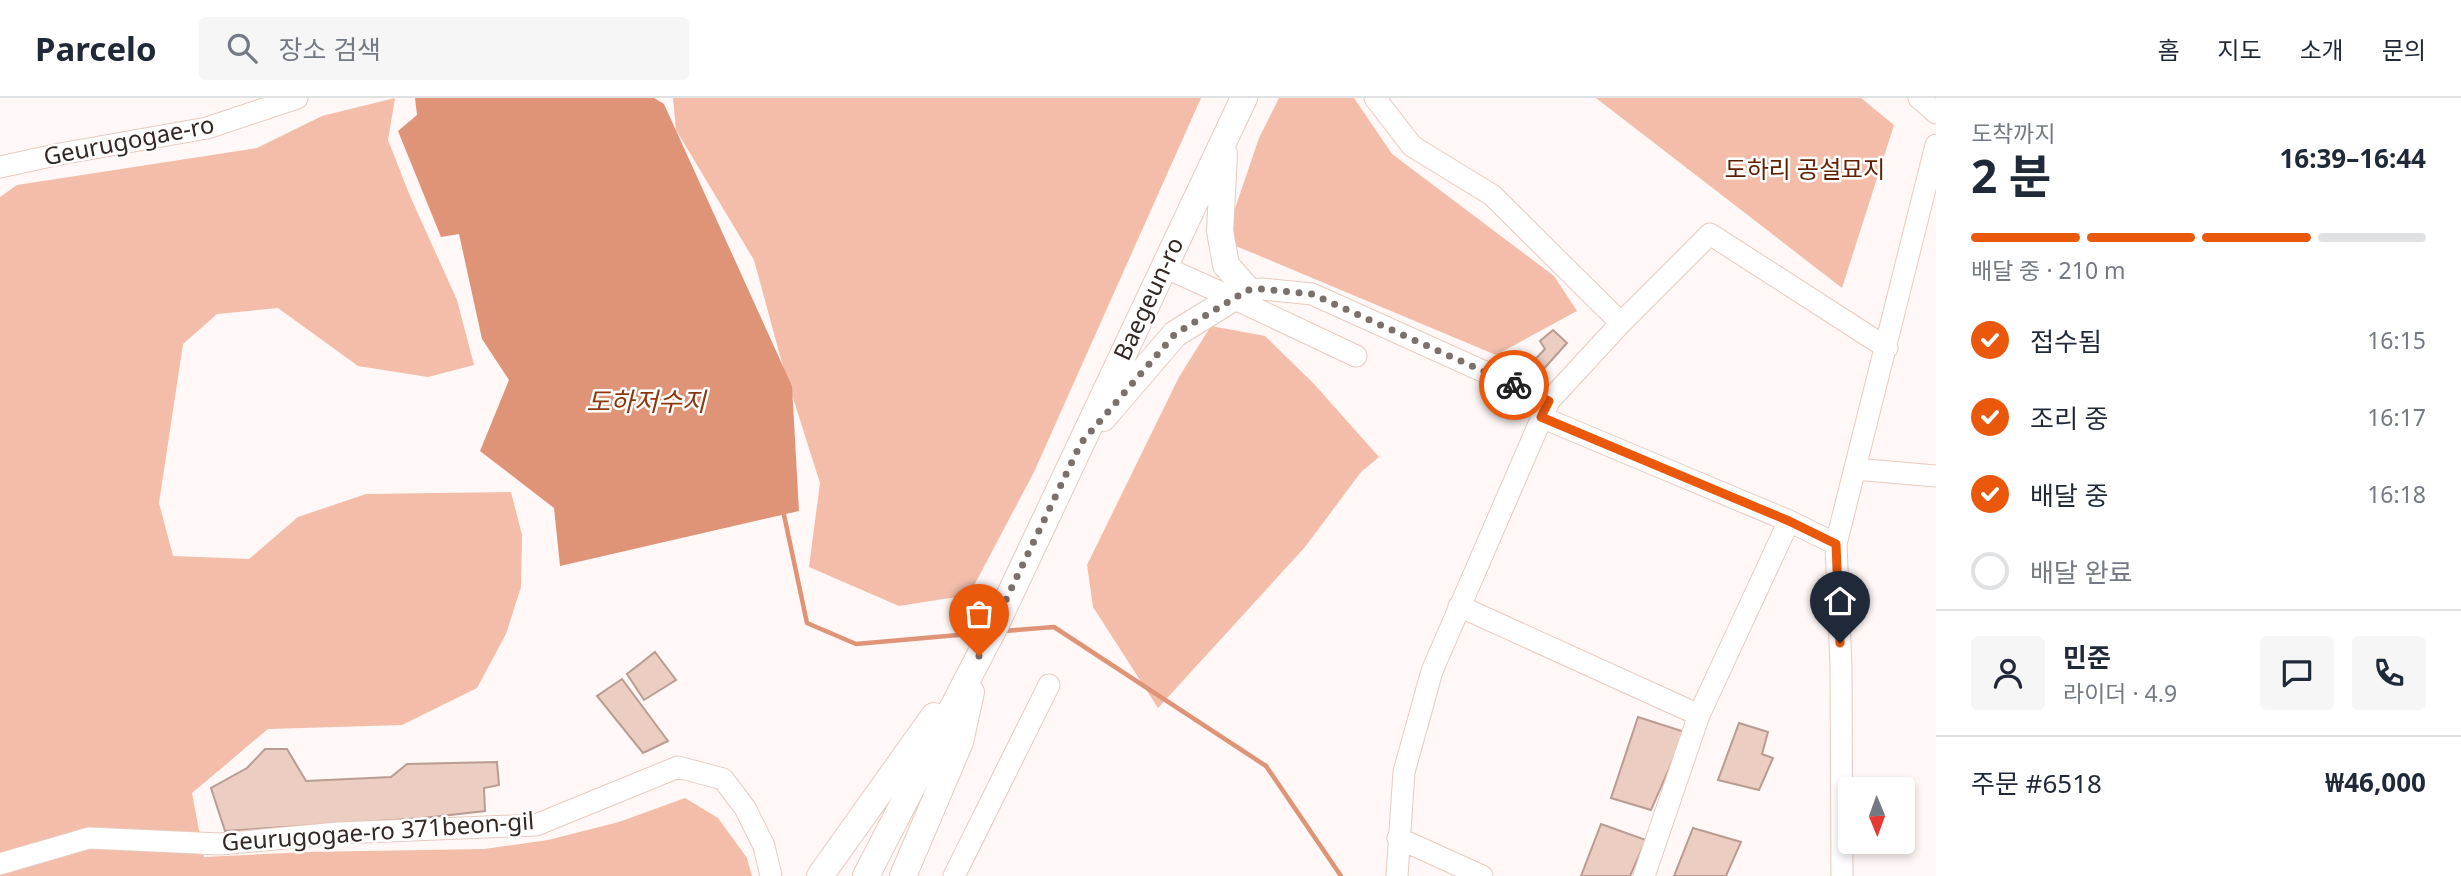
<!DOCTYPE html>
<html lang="ko">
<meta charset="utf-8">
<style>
body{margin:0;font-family:"Noto Sans","Noto Sans KR",sans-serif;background:#f6f6f7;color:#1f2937;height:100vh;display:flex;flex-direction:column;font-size:26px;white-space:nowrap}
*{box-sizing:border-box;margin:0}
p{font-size:23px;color:#747a83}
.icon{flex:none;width:38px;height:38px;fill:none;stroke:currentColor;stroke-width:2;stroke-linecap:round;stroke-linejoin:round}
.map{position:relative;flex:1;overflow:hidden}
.drawer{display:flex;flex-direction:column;background:#fff;width:525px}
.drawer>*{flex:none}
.needle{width:46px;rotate:179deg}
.fabs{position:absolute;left:1838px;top:679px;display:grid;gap:14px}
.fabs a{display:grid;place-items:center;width:77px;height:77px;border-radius:7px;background:#fff;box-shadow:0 4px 10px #0003;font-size:35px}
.pin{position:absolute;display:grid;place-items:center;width:60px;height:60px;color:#fff;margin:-72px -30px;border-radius:50% 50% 50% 0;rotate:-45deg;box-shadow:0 0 7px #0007}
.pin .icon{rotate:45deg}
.courier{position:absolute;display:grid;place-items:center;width:70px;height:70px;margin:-35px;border:5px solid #ea580c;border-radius:50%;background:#fff;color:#222;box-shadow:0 2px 9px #0007}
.headline em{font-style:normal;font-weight:700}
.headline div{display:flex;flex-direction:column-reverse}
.headline{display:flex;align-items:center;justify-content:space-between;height:119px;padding:0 35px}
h1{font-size:46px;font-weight:700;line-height:52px}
.bar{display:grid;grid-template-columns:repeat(4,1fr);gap:10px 7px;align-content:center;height:84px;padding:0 35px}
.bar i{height:9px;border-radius:5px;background:#e0e1e3}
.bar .current{background:#ea580c}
.bar p{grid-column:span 4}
.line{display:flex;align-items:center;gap:18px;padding:0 35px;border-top:2px solid #e0e1e3}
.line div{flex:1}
.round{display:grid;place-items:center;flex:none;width:74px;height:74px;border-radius:7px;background:#f6f6f7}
ol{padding:0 35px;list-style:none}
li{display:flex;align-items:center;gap:21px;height:77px}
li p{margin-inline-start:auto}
li .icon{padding:7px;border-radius:50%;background:#ea580c;color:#fff;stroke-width:4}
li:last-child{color:#747a83}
li i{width:38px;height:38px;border:4px solid #e0e1e3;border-radius:50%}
header{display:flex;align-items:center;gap:42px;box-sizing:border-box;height:98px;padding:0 35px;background:#fff;border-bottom:2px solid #e0e1e3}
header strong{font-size:33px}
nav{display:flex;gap:38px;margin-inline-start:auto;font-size:24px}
.search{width:490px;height:63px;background:#f6f6f7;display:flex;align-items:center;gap:18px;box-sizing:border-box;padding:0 24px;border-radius:7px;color:#747a83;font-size:26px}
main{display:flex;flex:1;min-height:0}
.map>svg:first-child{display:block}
.green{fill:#f3bda9}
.water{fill:#df9477}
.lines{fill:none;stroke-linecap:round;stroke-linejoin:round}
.stream{stroke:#df9477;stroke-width:4.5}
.building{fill:#ebcdc1;stroke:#b99c92;stroke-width:2}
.minor-casing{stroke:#e8cabe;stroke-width:23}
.major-casing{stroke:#e8cabe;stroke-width:28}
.minor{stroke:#fff;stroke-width:21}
.major{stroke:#fff;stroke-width:26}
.done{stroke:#7a716d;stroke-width:7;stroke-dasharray:0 12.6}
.route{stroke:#ea580c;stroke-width:9}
.labels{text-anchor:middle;stroke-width:5;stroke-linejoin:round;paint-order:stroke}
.street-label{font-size:24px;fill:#332823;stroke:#fff}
.park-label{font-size:24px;fill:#632101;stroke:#fff}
.water-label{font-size:26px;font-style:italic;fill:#8e360b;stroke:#fff}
</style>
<header>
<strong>Parcelo</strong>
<div class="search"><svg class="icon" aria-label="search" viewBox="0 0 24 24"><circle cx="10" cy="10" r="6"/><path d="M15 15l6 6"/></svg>장소 검색</div>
<nav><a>홈</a><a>지도</a><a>소개</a><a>문의</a></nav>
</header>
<main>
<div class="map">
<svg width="1936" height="778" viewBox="0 0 1936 778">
<rect width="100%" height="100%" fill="#fff8f6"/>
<path class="green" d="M395,0L388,42L410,98L457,202L474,267L428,279L358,268L278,210L217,216L183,246L159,405L173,458L249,461L298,419L366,396L511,394L522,437L521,489L506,536L477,590L402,627L268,631L192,695L204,759L306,754L484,751L548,742L619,724L685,700L718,720L747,760L752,778H0V99L17,87L257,50L322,18Z
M673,0H1201L1034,374L969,497L899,508L809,469L820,385L782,265L754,162L676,32Z
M1279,0H1354L1392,56L1554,178L1577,213L1496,257L1224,143L1259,40Z
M1596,0H1861L1894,27L1842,190Z
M1211,228L1265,238L1314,286L1379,359L1361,374L1305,449L1158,610L1093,509L1087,467L1179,279Z"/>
<path class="water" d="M415,0H654L664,6L792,288L799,413L560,468L554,410L480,353L509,282L482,241L459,136L441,139L398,33L417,17Z"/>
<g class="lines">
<path class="stream" d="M784,417L807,525L856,546L981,535
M1004,533L1054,529L1266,668L1341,778"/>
</g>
<path class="building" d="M1553,232L1567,245L1533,283L1525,272L1545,251L1540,243Z
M655,554L676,582L644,602L627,576Z
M622,581L668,643L643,655L597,598Z
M1638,619L1685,634L1651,712L1611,700Z
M1739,625L1768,634L1762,656L1773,660L1759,692L1718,682Z
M265,651H287L306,683L391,679L407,666L497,664L499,687L484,690L485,713L423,720L225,733L211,690L247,670Z
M1601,726L1646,742L1630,778H1581Z
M1693,730L1741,744L1726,778H1674Z"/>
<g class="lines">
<g class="minor-casing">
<path id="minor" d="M1375,0L1412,48L1492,97L1621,225
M1919,0L1936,15
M0,69L60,56L207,30L297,0
M1164,169L1233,200L1248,192L1262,191L1312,196L1549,303
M1233,200L1356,258
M1541,319L1789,423L1836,446
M1855,371L1936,378
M1459,508L1699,617
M1398,740L1482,778
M0,766L89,740L220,746L339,735L536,727L678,669L723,681L745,710L764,748L771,778
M954,778L1049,587
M1397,778L1404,674L1432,573L1549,303L1621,225L1710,136L1887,250
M1644,778L1699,617L1789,423
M1842,778L1841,569L1836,446L1936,47"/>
</g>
<g class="major-casing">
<path id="major" d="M1224,56L1220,133L1226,167L1248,192
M1103,320L1175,236L1233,200
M820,778L934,618
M866,778L997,524L1244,0
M903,778L960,644L971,594"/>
</g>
<use href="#minor" class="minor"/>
<use href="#major" class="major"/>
</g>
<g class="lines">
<path class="done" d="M979,558L1081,345L1175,236L1248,192L1262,191L1312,196L1514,287"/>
<path class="route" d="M1514,287L1549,303L1541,319L1789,423L1836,446L1840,545"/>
</g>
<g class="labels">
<g class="street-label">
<text transform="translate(129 43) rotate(-11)" y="8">Geurugogae-ro</text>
<text transform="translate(1149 201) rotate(-65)" y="8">Baegeun-ro</text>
<text transform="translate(378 734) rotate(-4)" y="8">Geurugogae-ro 371beon-gil</text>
</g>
<g class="park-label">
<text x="1805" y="80">도하리 공설묘지</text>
</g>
<g class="water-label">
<text x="646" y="313">도하저수지</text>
</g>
</g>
</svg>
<div class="fabs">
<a><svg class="needle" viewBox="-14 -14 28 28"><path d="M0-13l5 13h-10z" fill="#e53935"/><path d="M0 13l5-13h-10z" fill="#747a83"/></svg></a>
</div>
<div class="pin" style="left:979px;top:558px;background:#ea580c"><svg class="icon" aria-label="bag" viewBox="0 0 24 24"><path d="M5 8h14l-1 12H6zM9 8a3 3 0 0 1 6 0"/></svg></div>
<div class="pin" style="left:1840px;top:545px;background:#1f2937"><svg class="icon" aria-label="home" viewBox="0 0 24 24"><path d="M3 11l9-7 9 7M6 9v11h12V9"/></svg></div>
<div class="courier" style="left:1514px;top:287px"><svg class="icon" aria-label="bike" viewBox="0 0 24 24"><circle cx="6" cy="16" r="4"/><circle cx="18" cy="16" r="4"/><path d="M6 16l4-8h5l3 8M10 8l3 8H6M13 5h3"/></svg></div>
</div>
<section class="drawer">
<div class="headline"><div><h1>2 분</h1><p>도착까지</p></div><em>16:39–16:44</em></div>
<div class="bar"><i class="current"></i><i class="current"></i><i class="current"></i><i></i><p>배달 중 · 210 m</p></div>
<ol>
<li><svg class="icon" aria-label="check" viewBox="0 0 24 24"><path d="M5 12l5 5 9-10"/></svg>접수됨<p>16:15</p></li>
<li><svg class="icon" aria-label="check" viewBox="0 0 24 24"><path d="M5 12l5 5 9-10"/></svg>조리 중<p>16:17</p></li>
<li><svg class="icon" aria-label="check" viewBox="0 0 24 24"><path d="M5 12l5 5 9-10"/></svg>배달 중<p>16:18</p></li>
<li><i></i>배달 완료</li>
</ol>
<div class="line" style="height:126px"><a class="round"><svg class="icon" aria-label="person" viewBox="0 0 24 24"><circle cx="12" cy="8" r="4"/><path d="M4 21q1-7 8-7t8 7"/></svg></a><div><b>민준</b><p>라이더 · 4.9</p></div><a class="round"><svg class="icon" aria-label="chat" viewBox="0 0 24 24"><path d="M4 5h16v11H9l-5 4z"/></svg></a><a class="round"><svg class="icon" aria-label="phone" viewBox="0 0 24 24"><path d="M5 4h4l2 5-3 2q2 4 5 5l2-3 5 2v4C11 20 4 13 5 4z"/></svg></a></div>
<div class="line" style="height:91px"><div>주문 #6518</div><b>₩46,000</b></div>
</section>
</main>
